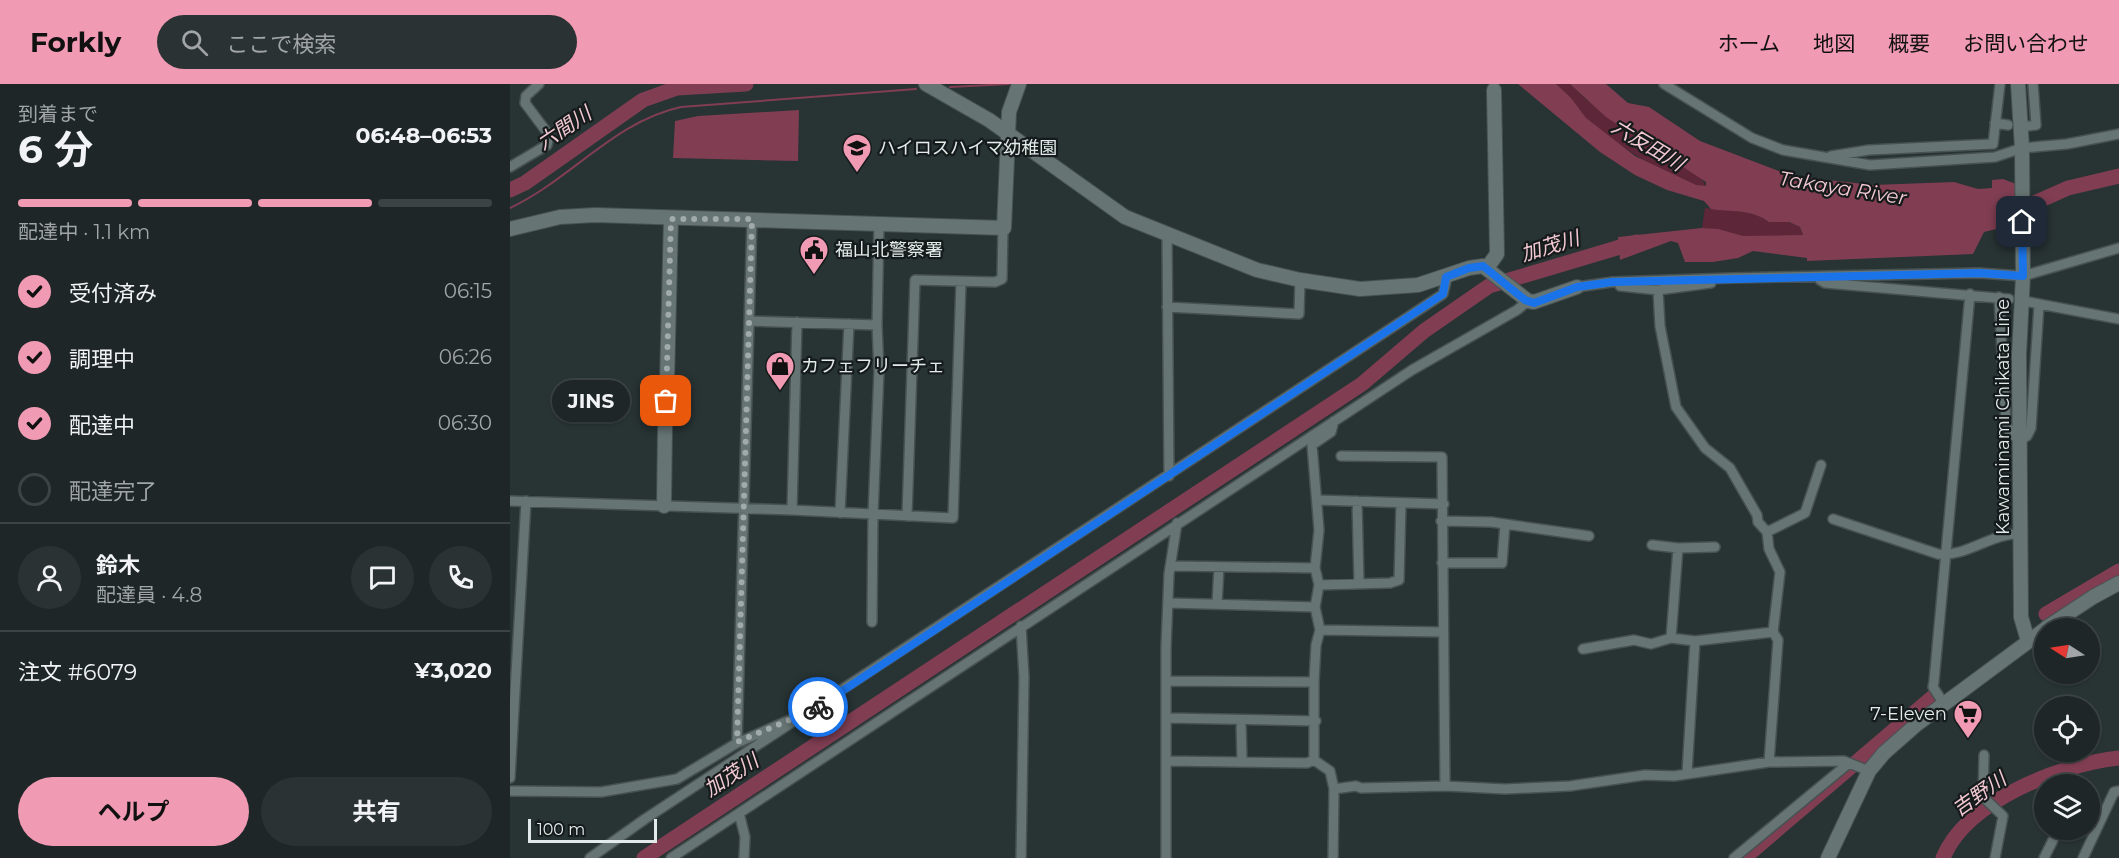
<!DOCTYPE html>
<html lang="ja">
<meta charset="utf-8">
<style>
body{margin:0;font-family:Montserrat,"Noto Sans JP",sans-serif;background:#2b3233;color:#f1f3f6;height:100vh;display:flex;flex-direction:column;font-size:22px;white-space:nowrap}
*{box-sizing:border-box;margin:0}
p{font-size:20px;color:#a1a5a7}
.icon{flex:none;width:33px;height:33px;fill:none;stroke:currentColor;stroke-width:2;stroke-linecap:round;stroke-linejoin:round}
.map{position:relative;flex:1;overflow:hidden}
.drawer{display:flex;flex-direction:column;background:#1e2627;width:510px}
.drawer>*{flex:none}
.needle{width:39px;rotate:282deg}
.fabs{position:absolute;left:1524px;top:534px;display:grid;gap:12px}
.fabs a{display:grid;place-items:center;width:66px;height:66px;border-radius:50%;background:#1e2627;box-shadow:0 2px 4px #0004,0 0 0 2px #3c4344;font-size:30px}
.scale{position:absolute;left:18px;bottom:15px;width:129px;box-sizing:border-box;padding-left:6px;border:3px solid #e2eaea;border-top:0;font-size:16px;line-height:21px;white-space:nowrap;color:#e2eaea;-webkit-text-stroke:4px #151a1a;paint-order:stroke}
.pin{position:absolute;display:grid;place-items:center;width:51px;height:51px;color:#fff;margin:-26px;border-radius:12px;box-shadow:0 3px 9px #0006}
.courier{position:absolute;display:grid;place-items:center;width:60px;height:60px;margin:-30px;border:4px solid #1a73e8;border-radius:50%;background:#fff;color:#222;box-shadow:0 2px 8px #0007}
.bubble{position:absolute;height:42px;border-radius:21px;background:#1e2627;box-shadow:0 2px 4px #0004,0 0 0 2px #3c4344;font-size:20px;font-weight:700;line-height:42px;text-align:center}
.overview em{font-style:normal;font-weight:700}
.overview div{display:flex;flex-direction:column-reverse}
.overview{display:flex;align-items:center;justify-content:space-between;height:102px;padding:0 18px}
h1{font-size:39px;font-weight:700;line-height:45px}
.bar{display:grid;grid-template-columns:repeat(4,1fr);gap:9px 6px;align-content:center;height:72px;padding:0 18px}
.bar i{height:8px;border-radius:4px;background:#3c4344}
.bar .active{background:#f19ab3}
.bar p{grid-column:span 4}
.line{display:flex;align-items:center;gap:15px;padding:0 18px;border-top:2px solid #3c4344}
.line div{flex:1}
.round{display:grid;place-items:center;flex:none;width:63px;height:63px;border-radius:32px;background:#2b3233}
ol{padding:0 18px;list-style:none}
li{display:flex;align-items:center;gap:18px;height:66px}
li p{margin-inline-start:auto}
li .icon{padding:6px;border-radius:50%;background:#f19ab3;color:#111;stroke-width:4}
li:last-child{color:#a1a5a7}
li i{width:33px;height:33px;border:3px solid #3c4344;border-radius:50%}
.primary-button{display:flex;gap:12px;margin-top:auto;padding:12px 18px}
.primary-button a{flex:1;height:69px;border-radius:36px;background:#f19ab3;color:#111;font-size:24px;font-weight:700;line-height:69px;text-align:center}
.primary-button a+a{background:#2b3233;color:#f1f3f6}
header{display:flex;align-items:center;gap:36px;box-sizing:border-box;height:84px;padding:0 30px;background:#f19ab3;color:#111}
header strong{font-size:28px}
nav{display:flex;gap:33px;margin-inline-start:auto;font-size:21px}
.search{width:420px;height:54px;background:#2b3233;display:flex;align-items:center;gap:15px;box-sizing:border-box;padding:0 21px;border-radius:33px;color:#a1a5a7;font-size:22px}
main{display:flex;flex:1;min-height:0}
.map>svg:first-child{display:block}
.green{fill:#5d2739}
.water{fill:#813e53}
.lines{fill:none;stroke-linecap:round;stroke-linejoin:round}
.stream{stroke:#813e53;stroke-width:2}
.river{stroke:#813e53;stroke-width:15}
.street-casing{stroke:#475151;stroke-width:12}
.secondary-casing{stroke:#475151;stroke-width:16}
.street{stroke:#677474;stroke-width:9}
.secondary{stroke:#677474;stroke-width:14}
.done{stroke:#a1aaaa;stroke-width:6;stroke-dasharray:0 10.8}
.route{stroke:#1a73e8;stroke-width:8}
.labels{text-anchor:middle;stroke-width:4.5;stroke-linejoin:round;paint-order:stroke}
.poi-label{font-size:18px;fill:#e2eaea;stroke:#151a1a;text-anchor:start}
.street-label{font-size:18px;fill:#e2eaea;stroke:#151a1a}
.water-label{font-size:20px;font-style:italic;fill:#f3c9d3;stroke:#151a1a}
</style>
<header>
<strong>Forkly</strong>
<div class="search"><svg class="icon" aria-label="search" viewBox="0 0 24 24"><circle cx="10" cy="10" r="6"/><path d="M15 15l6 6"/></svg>ここで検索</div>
<nav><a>ホーム</a><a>地図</a><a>概要</a><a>お問い合わせ</a></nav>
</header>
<main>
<section class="drawer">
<div class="overview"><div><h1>6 分</h1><p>到着まで</p></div><em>06:48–06:53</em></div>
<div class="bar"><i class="active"></i><i class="active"></i><i class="active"></i><i></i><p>配達中 · 1.1 km</p></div>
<ol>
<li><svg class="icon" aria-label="check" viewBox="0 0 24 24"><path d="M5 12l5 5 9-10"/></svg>受付済み<p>06:15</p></li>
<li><svg class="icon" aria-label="check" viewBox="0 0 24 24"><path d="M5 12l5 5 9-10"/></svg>調理中<p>06:26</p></li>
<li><svg class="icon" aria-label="check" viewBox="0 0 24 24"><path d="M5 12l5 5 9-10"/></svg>配達中<p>06:30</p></li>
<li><i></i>配達完了</li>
</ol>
<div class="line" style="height:108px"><a class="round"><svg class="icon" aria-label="person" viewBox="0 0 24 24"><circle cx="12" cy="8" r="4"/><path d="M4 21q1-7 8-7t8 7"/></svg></a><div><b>鈴木</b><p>配達員 · 4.8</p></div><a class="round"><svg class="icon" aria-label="chat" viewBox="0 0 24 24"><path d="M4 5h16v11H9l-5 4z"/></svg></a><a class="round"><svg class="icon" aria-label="phone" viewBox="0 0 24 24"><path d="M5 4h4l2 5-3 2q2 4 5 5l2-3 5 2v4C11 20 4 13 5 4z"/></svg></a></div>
<div class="line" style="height:78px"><div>注文 #6079</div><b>¥3,020</b></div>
<div class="primary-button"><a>ヘルプ</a><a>共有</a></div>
</section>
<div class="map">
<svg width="1609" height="774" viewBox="0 0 1609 774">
<rect width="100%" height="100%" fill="#283334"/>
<path class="green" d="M1046,0H1060L1078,17L1189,91L1196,102C1171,105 1096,53 1076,35C1065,24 1057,11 1046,0Z
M1195,124C1216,127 1241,124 1259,138H1278L1290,143L1293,152C1273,151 1254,153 1234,152C1220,152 1207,145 1192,144Z"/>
<path class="water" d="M1008,0H1046L1061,14L1076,34L1125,72L1186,101L1196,102V98L1096,33L1060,0H1096L1118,19L1139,23L1190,57L1282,92L1363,101L1444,98L1468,105L1482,104V96L1493,95L1506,100L1507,140L1474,148L1463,170L1297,177V174L1243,167L1228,174L1203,178H1175L1168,159L1161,157L1110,176L1108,153L1192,144L1208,145L1233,152L1293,151L1290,143L1279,138H1259C1242,125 1221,128 1201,125L1194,117L1157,106L1125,91L1090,68Z
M289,26L288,77L163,74L165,37L188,32Z"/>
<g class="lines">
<path class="stream" d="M160,0L167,4
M440,3L499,0
M0,124C60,96 105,37 171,23L406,5"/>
<path class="river" d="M0,106L15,99L133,16L167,4L236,0
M1502,129L1558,104L1609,92
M1536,530L1609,487
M134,774L852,300L914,247L979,202L1127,158
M1234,774L1424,612
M1433,774C1456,717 1551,680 1609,674"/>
<g class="street-casing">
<path id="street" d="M1154,0L1242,54L1273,66L1360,81L1485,73L1512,64L1557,60L1609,50
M1485,39L1498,41
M1518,42L1526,41L1523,0
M1321,72L1359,66L1483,60L1490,0
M0,83L37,61L39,51L15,19L16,12L29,0
M657,150L659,392
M1310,196L1315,199L1499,215
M1110,202L1148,206L1201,199
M1067,203L1102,198L1221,194L1469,189L1513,192L1609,164
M1148,206L1150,242L1166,323L1195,364L1220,384L1247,431L1248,438L1257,448L1259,465L1270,488L1263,548L1268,556L1259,678
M1489,213L1496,340L1501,350L1510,356L1517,352L1521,344L1529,221
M1519,218L1609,235
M657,223L789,230L790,196
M240,237L367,241
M287,238L282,426L443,434L451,198
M831,372L932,373L935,702
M807,416L934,420
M0,417L282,426
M847,417L849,498
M330,429L339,240
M397,432L405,196L485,198L492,195L493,144
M1323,435L1428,470C1458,473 1482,448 1511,450
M931,437L981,438L1079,452
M1257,448L1295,429L1311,381
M1142,461L1168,464L1205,463
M932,479H992L995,440
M662,482L805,484
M809,501L880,499L889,496L891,419
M658,519L805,523
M707,520L709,483
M362,538L363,430L369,287L367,241L369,140
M511,542L514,593L511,774
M810,546L933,548
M1161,554L1168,464
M1073,565L1124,556L1141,560L1161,554L1185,557L1263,548
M656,597L804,598
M1434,620L1423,603L1424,597L1460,210
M657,634L806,637
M731,637L732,677
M227,659L242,135
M1474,671L1473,713L1493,732L1485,774
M804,676V598L806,561L810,546L805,523L809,501L805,484L809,446L802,361L821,348L824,337
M804,676L820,687L824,705L823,774
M657,677L797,679L804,676
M1177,689L1185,557
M0,694L16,417
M824,705L846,702L851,704L935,702L995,705L1060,702L1135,691L1164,692L1259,678L1334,677L1359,687
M0,707L91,708L167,695L227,659L282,635
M229,729L235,753L234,774
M80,774L135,735L933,210L937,193
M161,774L902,286L1007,226L1018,217
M656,774V563L659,490L667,439
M1224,774L1339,679
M1534,774L1548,746
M1573,774L1604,708L1609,707"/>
</g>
<g class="secondary-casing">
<path id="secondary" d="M416,0L479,36L615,133L747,186L790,196L850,205L908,201L959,184L973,182L1018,217L1024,218L1067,203
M1508,0L1512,64L1513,192L1509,271L1511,533L1518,557
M0,145L50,133L85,131L494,144L499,28L509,0
M977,184L987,170L984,6
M156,339L161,135
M154,422L155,344
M1536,544L1583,513L1609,499
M1318,774L1359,687L1374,669L1407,640L1534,546"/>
</g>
<use href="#street" class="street"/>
<use href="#secondary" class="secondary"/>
</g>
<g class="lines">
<path class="done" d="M156,317L161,135H242L227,658L282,635L286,638L308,623"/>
<path class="route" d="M308,623L933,210L936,193L959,184L973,182L1015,216L1024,219L1067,203L1102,198L1469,189L1513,192L1512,138"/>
</g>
<defs>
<g id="school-pin" transform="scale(1.5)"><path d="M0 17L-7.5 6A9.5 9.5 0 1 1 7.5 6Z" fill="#f19ab3" stroke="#151a1a"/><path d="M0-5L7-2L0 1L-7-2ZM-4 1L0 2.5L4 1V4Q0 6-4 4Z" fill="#111"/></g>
<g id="civic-pin" transform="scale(1.5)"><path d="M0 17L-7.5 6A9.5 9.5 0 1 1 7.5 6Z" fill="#f19ab3" stroke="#151a1a"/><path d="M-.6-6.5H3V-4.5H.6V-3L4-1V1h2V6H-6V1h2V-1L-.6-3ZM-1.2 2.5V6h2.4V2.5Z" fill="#111"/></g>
<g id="shop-pin" transform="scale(1.5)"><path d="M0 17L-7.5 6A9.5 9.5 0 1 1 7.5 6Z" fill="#f19ab3" stroke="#151a1a"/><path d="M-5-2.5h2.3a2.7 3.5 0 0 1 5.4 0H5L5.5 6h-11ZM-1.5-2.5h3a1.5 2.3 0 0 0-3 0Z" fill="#111"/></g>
<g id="supermarket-pin" transform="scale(1.5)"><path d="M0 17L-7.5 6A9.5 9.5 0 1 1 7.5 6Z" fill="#f19ab3" stroke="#151a1a"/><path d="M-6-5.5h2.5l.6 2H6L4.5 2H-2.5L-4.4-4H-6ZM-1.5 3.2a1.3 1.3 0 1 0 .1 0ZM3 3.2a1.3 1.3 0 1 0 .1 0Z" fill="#111"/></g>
</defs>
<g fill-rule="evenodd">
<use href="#school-pin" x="347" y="64"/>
<use href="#civic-pin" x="304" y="166"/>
<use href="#shop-pin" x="270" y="282"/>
<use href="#supermarket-pin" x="1458" y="630"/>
</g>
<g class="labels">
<g class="poi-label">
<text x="368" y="70">ハイロスハイマ幼稚園</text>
<text x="325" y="172">福山北警察署</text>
<text x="291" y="288">カフェフリーチェ</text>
<text x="1437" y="636" text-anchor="end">7-Eleven</text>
</g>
<g class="street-label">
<text transform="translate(1493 333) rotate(-90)" y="6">Kawaminami Chikata Line</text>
</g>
<g class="water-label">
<text transform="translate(54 44) rotate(-34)" y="7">六間川</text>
<text transform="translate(1138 61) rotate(31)" y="7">六反田川</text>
<text transform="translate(1333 104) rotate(9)" y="7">Takaya River</text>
<text transform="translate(1040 162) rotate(-17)" y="7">加茂川</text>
<text transform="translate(221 691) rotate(-33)" y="7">加茂川</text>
<text transform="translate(1469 710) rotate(-35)" y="7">吉野川</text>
</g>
</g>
</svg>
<div class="fabs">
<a><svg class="needle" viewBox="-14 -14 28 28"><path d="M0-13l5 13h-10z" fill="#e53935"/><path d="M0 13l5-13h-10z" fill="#a1a5a7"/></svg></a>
<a><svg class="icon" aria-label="locate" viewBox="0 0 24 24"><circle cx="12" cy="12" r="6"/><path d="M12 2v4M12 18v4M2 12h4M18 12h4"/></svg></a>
<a><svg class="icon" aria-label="layers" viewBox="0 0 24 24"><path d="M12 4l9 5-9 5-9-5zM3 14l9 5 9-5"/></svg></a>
</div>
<div class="scale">100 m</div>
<div class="pin" style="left:156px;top:317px;background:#ea580c"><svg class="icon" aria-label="bag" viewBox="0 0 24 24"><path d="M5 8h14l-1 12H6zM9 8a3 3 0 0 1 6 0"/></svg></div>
<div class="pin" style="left:1512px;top:138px;background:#1f2937"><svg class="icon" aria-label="home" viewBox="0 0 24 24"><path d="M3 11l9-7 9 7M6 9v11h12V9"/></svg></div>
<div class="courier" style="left:308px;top:623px"><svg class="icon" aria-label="bike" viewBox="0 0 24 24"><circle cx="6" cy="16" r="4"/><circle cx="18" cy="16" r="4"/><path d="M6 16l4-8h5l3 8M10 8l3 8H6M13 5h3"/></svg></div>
<div class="bubble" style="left:42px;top:296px;width:78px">JINS</div>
</div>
</main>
